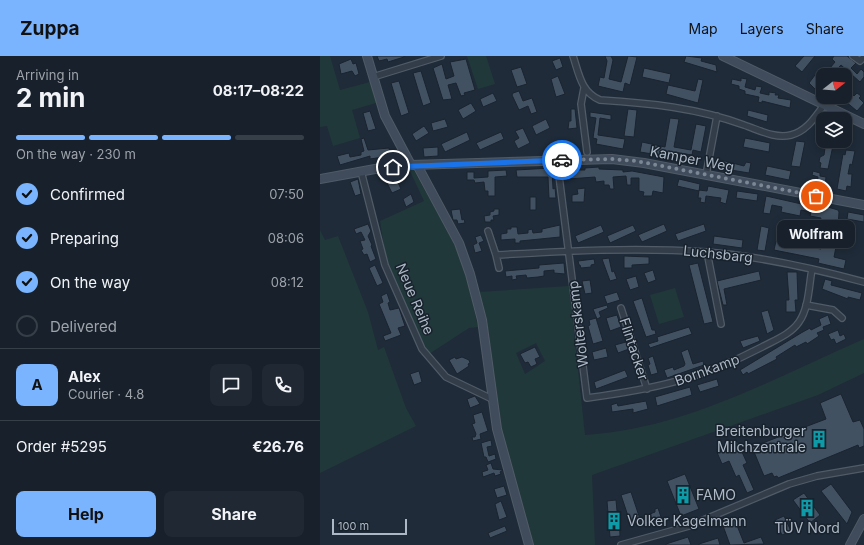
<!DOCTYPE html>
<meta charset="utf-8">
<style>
body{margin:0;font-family:Inter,sans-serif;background:#202833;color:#f1f3f6;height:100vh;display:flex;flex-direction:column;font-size:15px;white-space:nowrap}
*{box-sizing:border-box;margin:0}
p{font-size:13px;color:#9ea3a9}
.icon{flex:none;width:22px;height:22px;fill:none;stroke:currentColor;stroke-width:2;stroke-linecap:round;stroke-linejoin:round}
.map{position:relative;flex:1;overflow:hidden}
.drawer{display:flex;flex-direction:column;background:#17202b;width:320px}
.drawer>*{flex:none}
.needle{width:26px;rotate:73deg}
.buttons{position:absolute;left:496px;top:12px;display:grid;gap:8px}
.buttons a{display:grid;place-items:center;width:36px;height:36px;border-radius:8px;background:#17202b;box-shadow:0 2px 10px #0003,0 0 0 1px #363e47;font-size:20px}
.scale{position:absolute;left:12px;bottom:10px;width:75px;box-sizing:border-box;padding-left:4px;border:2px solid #adb8c6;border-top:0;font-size:11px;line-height:14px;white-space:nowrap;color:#adb8c6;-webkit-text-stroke:3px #18222d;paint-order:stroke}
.pin{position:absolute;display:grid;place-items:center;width:34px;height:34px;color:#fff;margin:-17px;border:2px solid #fff;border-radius:50%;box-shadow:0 1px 4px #0007}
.courier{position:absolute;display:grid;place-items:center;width:40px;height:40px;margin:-20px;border:3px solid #1a73e8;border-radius:50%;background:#fff;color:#222;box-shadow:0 1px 5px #0007}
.bubble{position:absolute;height:28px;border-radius:8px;background:#17202b;box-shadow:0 2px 10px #0003,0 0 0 1px #363e47;font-size:13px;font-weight:700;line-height:28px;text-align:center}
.overview em{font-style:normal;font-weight:700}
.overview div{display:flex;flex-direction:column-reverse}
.overview{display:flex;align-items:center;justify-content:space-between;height:68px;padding:0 16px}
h1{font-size:26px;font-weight:700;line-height:30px}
.bar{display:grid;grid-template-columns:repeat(4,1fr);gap:6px 4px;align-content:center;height:48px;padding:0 16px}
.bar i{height:5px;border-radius:3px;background:#363e47}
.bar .on{background:#7ab4fe}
.bar p{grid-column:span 4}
.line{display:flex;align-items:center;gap:10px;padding:0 16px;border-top:1px solid #363e47}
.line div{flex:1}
.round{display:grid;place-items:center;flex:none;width:42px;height:42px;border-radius:8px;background:#202833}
ol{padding:0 16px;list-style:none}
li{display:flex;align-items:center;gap:12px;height:44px}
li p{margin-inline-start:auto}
li .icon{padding:4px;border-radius:50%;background:#7ab4fe;color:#111;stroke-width:4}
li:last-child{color:#9ea3a9}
li i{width:22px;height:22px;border:2px solid #363e47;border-radius:50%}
.button{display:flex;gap:8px;margin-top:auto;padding:8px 16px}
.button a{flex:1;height:46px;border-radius:8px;background:#7ab4fe;color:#111;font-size:16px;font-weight:700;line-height:46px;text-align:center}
.button a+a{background:#202833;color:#f1f3f6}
header{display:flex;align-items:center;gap:24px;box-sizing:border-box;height:56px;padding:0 20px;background:#7ab4fe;color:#111}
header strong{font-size:19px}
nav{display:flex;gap:22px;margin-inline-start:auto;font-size:14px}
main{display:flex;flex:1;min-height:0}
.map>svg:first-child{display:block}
.green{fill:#21383a;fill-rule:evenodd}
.building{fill:#425161;stroke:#1a2430}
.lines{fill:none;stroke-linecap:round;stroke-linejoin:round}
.street-casing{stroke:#505b67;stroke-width:8}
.secondary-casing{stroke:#505b67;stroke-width:10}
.street{stroke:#333d49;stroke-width:5.5}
.secondary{stroke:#404c5c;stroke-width:8}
.done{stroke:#7b8795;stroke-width:4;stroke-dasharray:0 7.2}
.route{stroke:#1a73e8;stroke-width:5}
.labels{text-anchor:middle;stroke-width:3;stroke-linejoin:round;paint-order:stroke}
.street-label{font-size:14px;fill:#adb8c6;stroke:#18222d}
.poi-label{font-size:14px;fill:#adb8c6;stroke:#18222d;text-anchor:start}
</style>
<header>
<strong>Zuppa</strong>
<nav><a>Map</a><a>Layers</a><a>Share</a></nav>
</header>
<main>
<section class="drawer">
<div class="overview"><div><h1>2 min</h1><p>Arriving in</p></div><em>08:17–08:22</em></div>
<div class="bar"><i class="on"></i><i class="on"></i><i class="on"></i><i></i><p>On the way · 230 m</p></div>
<ol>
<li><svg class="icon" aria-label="check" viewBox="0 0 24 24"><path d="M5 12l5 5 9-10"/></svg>Confirmed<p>07:50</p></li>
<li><svg class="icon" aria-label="check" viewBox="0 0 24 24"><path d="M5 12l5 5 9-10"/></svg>Preparing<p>08:06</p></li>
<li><svg class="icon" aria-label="check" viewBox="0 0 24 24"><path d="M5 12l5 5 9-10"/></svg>On the way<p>08:12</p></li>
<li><i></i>Delivered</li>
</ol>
<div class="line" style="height:72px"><b class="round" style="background:#7ab4fe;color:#111">A</b><div><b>Alex</b><p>Courier · 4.8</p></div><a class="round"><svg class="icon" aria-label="chat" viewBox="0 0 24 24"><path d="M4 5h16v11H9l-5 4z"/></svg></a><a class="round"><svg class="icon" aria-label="phone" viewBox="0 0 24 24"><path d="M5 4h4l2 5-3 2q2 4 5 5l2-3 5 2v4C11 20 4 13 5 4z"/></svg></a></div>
<div class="line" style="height:52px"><div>Order #5295</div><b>€26.76</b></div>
<div class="button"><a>Help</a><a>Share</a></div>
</section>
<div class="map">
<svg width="544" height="489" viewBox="0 0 544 489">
<rect width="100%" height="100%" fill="#1f2b39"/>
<path class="green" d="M0,0H10L20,34L50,26L56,47L32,54L40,82L13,90L7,70L0,71Z
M147,0H166L175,28L158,33Z
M89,113H93L127,173L144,210L158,271L149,272L109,298L94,269L66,203L60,165L104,145Z
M0,174L5,184L18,180L48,256L58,294L64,291L86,352L96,370L0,417Z
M249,230L265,379C365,373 454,322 544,283V317L498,339L272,419L275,489H213L176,358L158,236ZM216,287L225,305L205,318L196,297Z
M355,232L364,261L339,268L330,239Z"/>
<path class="building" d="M57,0H84V1L68,6L67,3L59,5Z
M285,0H291L293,4L289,23L301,26L308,0L317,1L310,29L305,27L303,36L278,30L280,21L284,22L287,5Z
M366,0L382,2L381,5L396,9L397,16L364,6Z
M484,0H495L482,16L475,10Z
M514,0H527L536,7L531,12L537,18L541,13L544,16V21L540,26L521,9L514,16L510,12L515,6L512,3Z
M240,2L243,11L236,14L232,5Z
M31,3L33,8L36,7L39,18L35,20L32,15L21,18L19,8Z
M146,3L155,34L144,37L145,39L141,40L136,27L128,29L132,43L123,44L113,12L122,8L126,23L134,20L130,6Z
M201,11L207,28L197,31L191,14Z
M324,12L351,18L349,27L322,21Z
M101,15L111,47L103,50L93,17Z
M495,19L502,26L496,34L489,27Z
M238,20L245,38L236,41L231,23Z
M421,22L427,23L425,31L435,34L436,30L442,31L440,37L449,39V36L456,37L455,39H459L458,42L471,44L470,52L442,45V47L438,46L439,41L425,38V35L419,33V30L411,28L412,23L421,25Z
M378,23L383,24L378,47L346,38L348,29L375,35Z
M79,25L89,57L81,60L71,27Z
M199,35L203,45L212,42L217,56L211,58L208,50L199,54L192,39L193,37Z
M173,37L177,45L163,51L160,43Z
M525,37L529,40L531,37L534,40L537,37L541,40L539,42L544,47L537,55L525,45L523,47L516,41H525Z
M151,47L156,55L143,63L138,54Z
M251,53H255L257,72L248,73L249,65H251Z
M308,53L317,54L314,81L304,80Z
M428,54L448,59L447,66L427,60Z
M50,55L56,73L48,75L43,57Z
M270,56L291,59V64L280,62L278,79L305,83L303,93L276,88L277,83L273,82L276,62L270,61Z
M350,62L359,63L354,91L371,94L376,68L386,70L381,96L373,94L372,99L354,96L351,101L320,96L322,86L345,91Z
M125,63L128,71L113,75L111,67Z
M226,63L230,72L216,79L212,70Z
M104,70L109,77L96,85L92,78Z
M203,72L210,87L198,93L194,85L199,82L195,75Z
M147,76L150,84L125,96L121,88Z
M181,76L184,83L160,94L156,87Z
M44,82L48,94L69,92L70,100L50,103V100L20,109L17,100L29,97L30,101L41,99V96L44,95L41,83Z
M425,82L450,87L449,96L423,91Z
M476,85L485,86L480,111L471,110Z
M506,85H514L508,113L500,112L501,107L499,106L500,101L504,99Z
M118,91V100L104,101L103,92Z
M526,94L535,95L532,109L530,108L528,118H532L531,131L527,130L526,135L517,133L523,98L525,99Z
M401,104L424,110L426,106L431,107L429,117L399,112Z
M447,110L471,115L469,124L445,119Z
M279,111V113L303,114V116L312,115L344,121L343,137L333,135L332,140H323L324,136L319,135V122H311V129H307L306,120L293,121L294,133H290L289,129H284V125L276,126L275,121L248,123L247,114H265V112Z
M232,112L233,133L235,132L236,142H229L228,121H197L196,114Z
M186,114L187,120L175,121V140H168V135H165L164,126L155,127L154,124H147V116H154V122L168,121V115Z
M493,115L500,117V120L506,121L505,130L497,128L498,121L492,119Z
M76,122L81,133L72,137L67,127Z
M38,123L41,138L35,140L30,126Z
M359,123L380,128L379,135L357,130Z
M388,130L409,134L406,148L400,146L401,142L386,140L385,147L380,146L381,142H378L379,134L387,135Z
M265,132L264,146H252V139L258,138L257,133Z
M417,135L438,138L437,145L416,142Z
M91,138L94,146L86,151L83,143Z
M446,140L486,149L487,145L518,154L519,156L518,171L513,170L514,166L505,164L504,171L499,170L501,162L490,160L491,156L481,154L480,160L461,156L462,151L452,149L450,158L443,157Z
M210,141H216V154H210Z
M140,153L142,164L144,163L145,167L138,168L137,164H133L131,154Z
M174,153H179V159L173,160L174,164H171V166H165L164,160L170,159V156L174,155Z
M528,156L544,159V166L527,163Z
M48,168L51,175L48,180L52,189L51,190L56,203L50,206L47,198L44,199L41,194L43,193L40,185L45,184L41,176L36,178L34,173Z
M344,168L347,175L322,186L318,179Z
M384,168L386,175L358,185L355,178Z
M240,169V181L200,185V187H195V183L181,184V178L187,177V173H191V171H197L198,178L208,177V174L212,173L213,177L222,176V173Z
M281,169L284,176L258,187L255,180Z
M313,169L316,175L290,187L287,180Z
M441,170L449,172L445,195L437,194Z
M161,179L164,185L159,187L162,195L155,197L153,189L157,187L155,181Z
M394,180L423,184L422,192L393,188Z
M456,185L501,193L502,188L516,191L514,201L526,204L524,213L498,207L499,203L454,194Z
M304,200L329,201V208L312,209V212H304Z
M289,202L292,216L294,215L297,223L290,225L282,203Z
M274,203L275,208L271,209V211L261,212L260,209H259L258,205Z
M244,207L245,218L234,217V214L224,215V220L218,221L207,222L206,219L196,220L197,223L192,224V220L186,221L185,215L219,212V209Z
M378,207L393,266L384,268L369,209Z
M55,209L63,227L57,230L49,212Z
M333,214L336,224L328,227L324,217Z
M439,215L441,224L404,233L407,249H403L397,225Z
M467,216H477L478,244H475L476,256H466V244H469Z
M316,220L319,231L310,234L306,223Z
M505,223L512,225L511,229L542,237L540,244L528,241V243L502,233Z
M270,224L272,237L265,238L262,225Z
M297,236L300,244L287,248L284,240Z
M67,237L70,246L68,247L70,254L79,252L85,270L78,272L81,279L65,285L63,280L71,277L59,248L63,246L61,240Z
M322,242L332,274H335L336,278L326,281L313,245Z
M287,249L288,252L279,256L281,261L277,263L273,253Z
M448,254L454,274L447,278L441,256Z
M297,259L301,271L290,275L286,262Z
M508,259L511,268L503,271L504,274L497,277L499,280L487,288L486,286L476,291L475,289L456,301L457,303L428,318L427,316L423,319L420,314L481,277L490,272L491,274L501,269L499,263Z
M276,262L283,285L273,288L268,270L270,269L269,264Z
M369,271L372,278L330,292L328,288L338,285L337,281Z
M518,274L520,280L524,278L526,283L516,288L514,283L511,284L508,278Z
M438,280L440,285L423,292L420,285Z
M306,286L309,293L298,297L295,289Z
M215,291L220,301L215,303L217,308L211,311L208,306L205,307L200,298Z
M286,292L288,301L274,304L272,296Z
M368,293L373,308L383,305L384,309L347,322L344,314L353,311L354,314L364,310L365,308L361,296Z
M333,300L338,317L331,319L328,309L330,308L328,302Z
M135,301L136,303L142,301L149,304L150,307L148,308L149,310L137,318L129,304Z
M305,314L308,321L276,333L274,326Z
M99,315L102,326L94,329L90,318Z
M397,323L399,330L380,336L377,329Z
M370,331L372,339L337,350L335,341Z
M521,338L533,366L540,364L544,373V390L539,392L538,389L458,422L457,420L454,421L452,417L444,420L432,391L506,363L500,347Z
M155,340L160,348L150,352L147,343Z
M326,345L328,353L313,357V353L292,356L291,349L297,347L298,350Z
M162,356L168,375L160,378L161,383L153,385L152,381H155L156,378L152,368L155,367L153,359Z
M171,384L172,390L167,391L169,400L175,398L176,403L168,406L166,401H164L161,387Z
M417,385L427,407L423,409L434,434L427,437L419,419L416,421L409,405L402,408L396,394Z
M171,407L173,413L183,414L180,416L181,418L175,420L174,417L163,421L162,416L168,414L166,409Z
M365,418L379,453L361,460L347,425Z
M511,428L532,456L527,468L501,435Z
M184,430L187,439L177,442L174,433Z
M311,436L321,466L311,469L301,439Z
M484,437L500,459L490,467L473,444Z
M296,444L297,455H299L300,480L290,481L287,445Z
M181,445L187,461L179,464L175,448Z
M338,452L342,464L333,467L330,458L335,456V453Z
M464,460L471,475L462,479L455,464Z
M414,462L424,487L441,481L444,488L410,489L402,467Z
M185,470L187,475L170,482L168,477Z
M368,481L371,489H346V488Z
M398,482L400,489H379V488Z"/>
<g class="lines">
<g class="street-casing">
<path id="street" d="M253,0C259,18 261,36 280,44C329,47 378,52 424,69C439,74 455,83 471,79C487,75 495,61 504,49
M533,0L540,5L544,1
M53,21L121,0
M264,32L261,48L267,96
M237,104L267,342C334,333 381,323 442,291C455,284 471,278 479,266C489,252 489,229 492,213
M42,119L65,209L102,293L126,321L172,343
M386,119L397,60
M168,175L176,199C246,195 316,191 386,196C439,200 492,212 544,226
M387,196L401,268
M176,199L179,212
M486,249L513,254L522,262
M301,252L327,333
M301,489L369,470L469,428L497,420L544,412"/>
</g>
<g class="secondary-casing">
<path id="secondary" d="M47,0L65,60L91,109
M403,0L544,68
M97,109L139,187L150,218L162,264L177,373L209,489
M0,123L55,113L91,109L292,103L324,107L544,149
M530,489L544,463"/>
</g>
<use href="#street" class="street"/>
<use href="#secondary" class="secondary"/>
</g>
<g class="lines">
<path class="done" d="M242,104L292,103L316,105L496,140"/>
<path class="route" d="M73,111L242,104"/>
</g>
<defs>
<g id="building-bare" transform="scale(1.38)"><path d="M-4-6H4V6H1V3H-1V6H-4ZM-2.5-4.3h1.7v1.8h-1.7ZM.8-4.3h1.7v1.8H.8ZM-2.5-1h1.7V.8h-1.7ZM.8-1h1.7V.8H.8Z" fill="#0f9aa8" stroke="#18222d" stroke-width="2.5" paint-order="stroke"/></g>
</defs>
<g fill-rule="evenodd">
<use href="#building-bare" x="499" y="383"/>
<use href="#building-bare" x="363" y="439"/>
<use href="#building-bare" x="487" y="452"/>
<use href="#building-bare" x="294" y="465"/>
</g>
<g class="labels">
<g class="street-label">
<text transform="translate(372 103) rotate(11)" y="5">Kamper Weg</text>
<text transform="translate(398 198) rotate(6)" y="5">Luchsbarg</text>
<text transform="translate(95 243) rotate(67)" y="5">Neue Reihe</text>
<text transform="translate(258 268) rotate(-97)" y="5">Wolterskamp</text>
<text transform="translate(314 293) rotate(72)" y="5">Flintacker</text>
<text transform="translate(387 314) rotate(-20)" y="5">Bornkamp</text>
</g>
<g class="poi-label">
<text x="486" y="380" text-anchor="end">Breitenburger<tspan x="486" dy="16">Milchzentrale</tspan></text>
<text x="376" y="444">FAMO</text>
<text x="307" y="470">Volker Kagelmann</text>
<text x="487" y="477" text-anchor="middle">TÜV Nord</text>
</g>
</g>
</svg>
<div class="buttons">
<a><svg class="needle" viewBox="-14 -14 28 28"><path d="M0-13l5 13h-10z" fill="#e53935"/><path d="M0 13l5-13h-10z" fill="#9ea3a9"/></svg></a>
<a><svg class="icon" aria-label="layers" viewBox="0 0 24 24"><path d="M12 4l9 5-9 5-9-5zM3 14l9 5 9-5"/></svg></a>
</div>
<div class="scale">100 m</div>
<div class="pin" style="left:496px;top:140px;background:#ea580c"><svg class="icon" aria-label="bag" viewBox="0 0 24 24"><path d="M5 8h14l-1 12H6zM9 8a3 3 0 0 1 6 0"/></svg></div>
<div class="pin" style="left:73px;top:111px;background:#1f2937"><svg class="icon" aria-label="home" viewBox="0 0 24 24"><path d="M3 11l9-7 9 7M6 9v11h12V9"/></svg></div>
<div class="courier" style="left:242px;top:104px"><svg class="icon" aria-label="car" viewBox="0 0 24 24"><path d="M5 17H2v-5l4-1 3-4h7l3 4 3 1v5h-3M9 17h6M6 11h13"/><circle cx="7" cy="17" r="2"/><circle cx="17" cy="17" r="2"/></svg></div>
<div class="bubble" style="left:457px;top:164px;width:78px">Wolfram</div>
</div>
</main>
